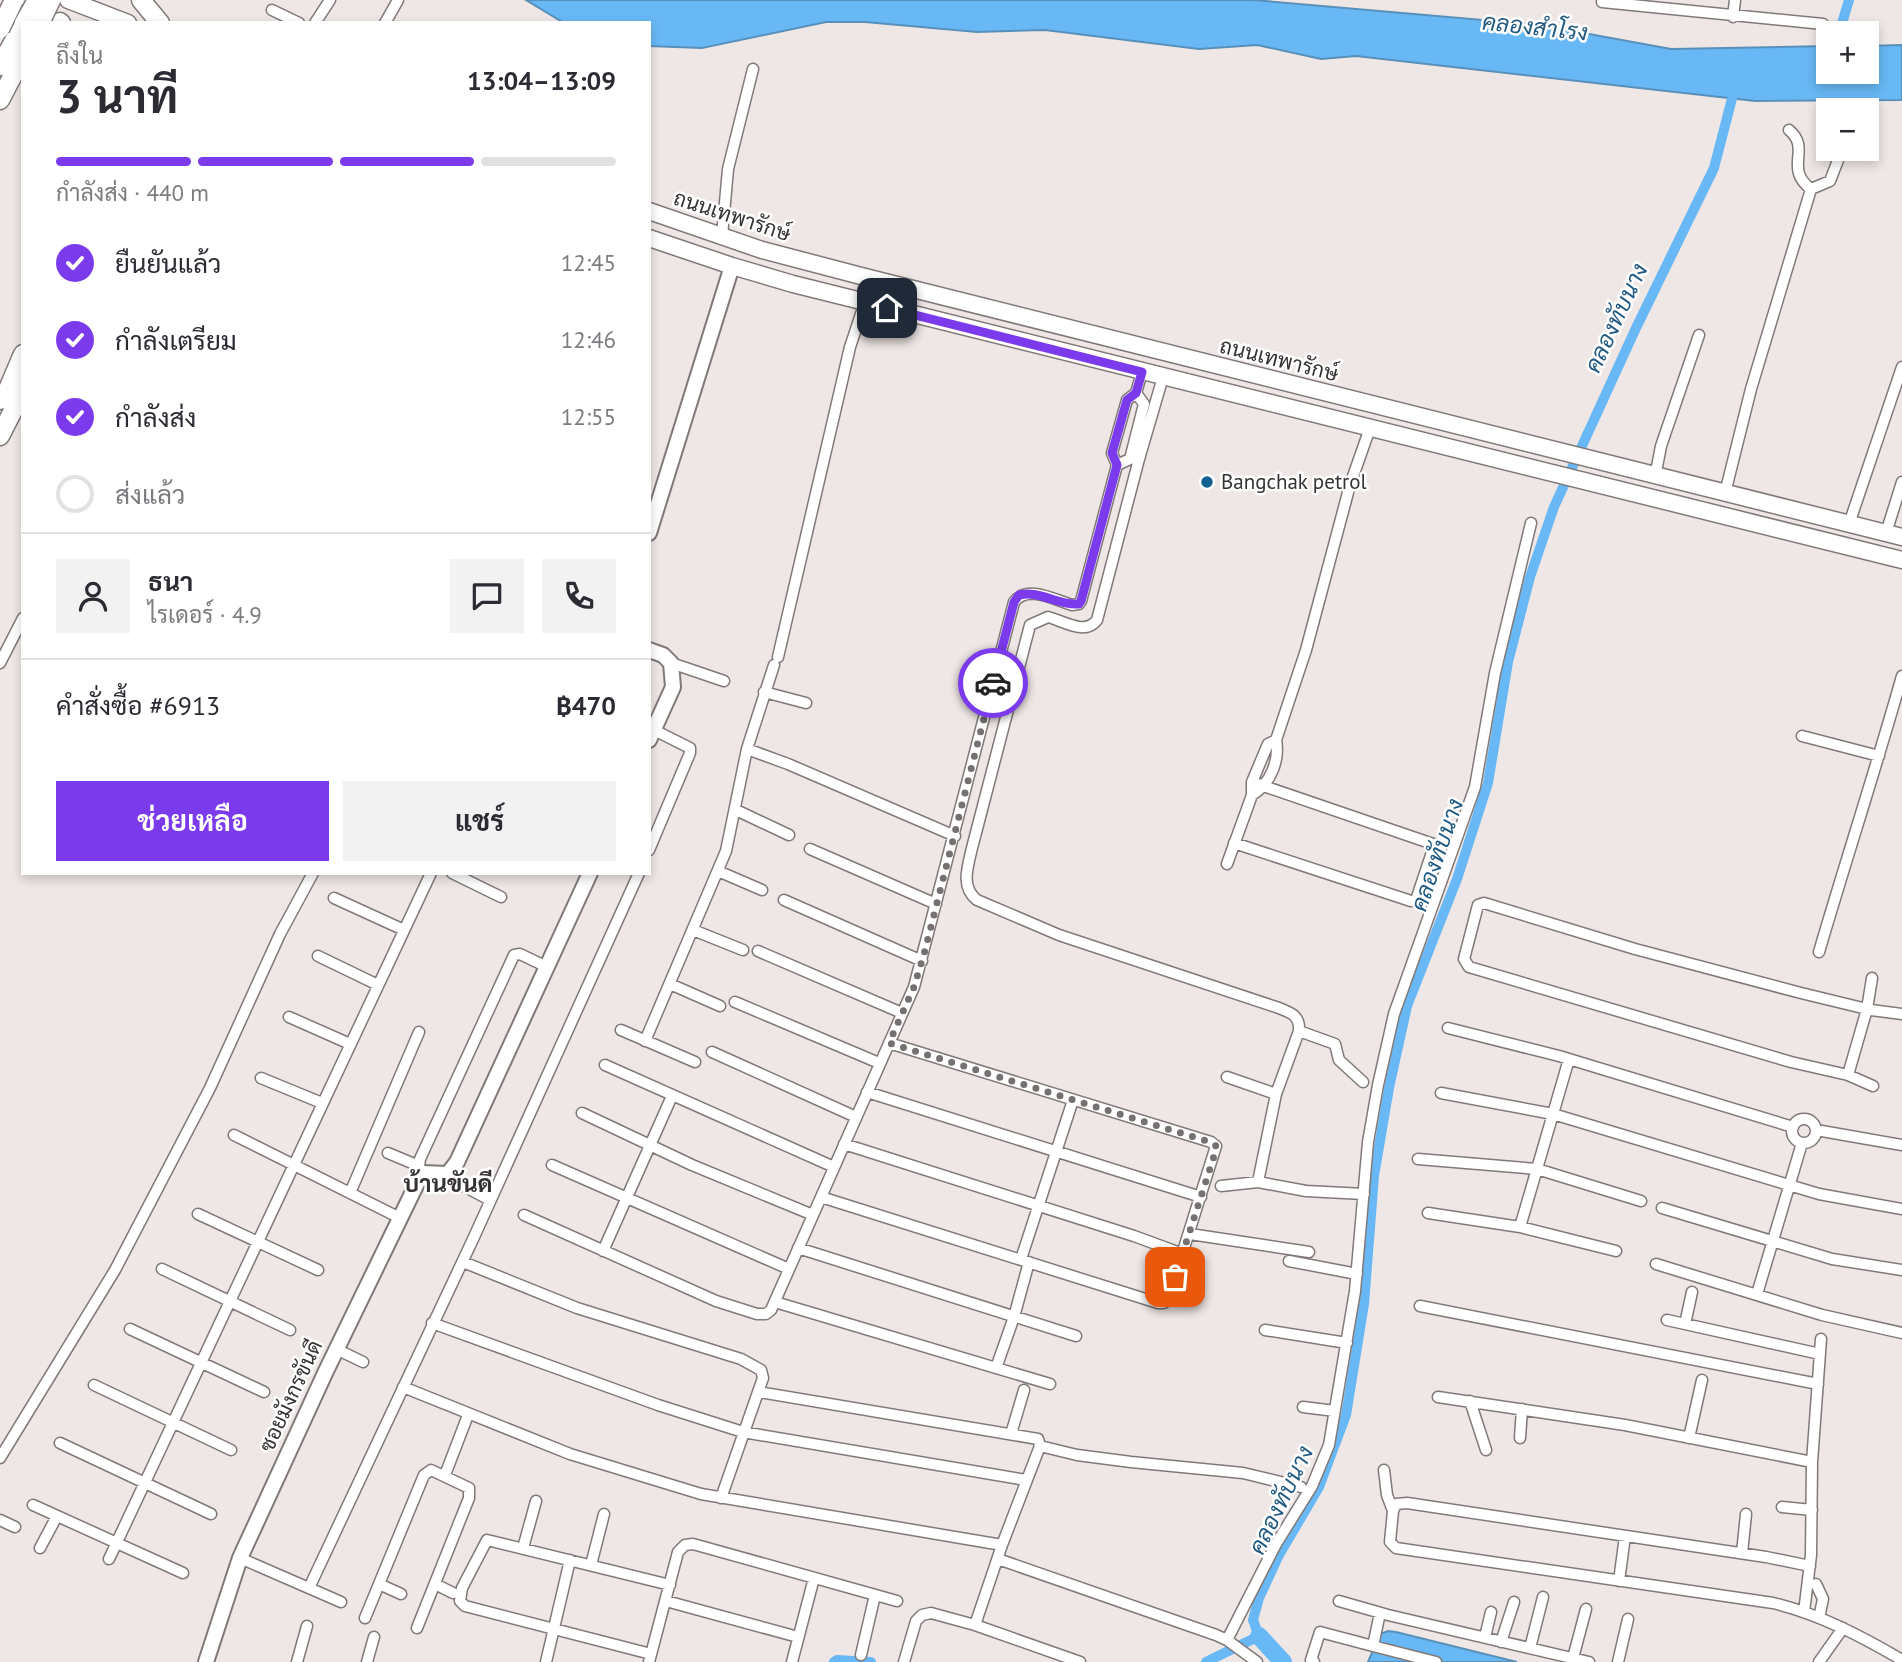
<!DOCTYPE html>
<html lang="th">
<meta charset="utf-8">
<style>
body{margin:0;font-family:"PT Sans",Sarabun,sans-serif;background:#f2f2f3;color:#2b2b33;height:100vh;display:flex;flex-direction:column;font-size:26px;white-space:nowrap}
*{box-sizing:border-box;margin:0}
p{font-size:23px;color:#7c7c81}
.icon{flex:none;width:38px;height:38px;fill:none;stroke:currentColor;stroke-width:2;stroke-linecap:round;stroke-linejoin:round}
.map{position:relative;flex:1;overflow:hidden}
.sheet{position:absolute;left:21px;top:21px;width:630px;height:854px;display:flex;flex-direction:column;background:#fff;border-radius:0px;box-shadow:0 4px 10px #0003}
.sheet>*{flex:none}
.controls{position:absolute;left:1816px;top:21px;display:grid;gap:14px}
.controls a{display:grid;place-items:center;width:63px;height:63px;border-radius:0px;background:#fff;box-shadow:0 4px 10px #0003;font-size:35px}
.pin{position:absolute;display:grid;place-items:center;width:60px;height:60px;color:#fff;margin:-30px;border-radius:14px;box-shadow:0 4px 10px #0006}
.courier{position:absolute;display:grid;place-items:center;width:70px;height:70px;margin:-35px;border:5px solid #7c3aed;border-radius:50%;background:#fff;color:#222;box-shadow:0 2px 9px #0007}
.head em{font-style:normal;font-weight:700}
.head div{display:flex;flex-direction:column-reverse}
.head{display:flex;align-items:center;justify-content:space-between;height:119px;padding:0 35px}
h1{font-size:46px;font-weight:700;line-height:52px}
.bar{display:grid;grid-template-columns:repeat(4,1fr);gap:10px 7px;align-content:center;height:84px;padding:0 35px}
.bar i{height:9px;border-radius:5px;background:#e1e1e2}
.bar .active{background:#7c3aed}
.bar p{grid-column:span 4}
.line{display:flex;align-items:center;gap:18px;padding:0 35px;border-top:2px solid #e1e1e2}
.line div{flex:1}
.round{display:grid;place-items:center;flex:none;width:74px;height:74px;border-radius:0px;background:#f2f2f3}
ol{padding:0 35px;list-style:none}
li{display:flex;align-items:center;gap:21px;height:77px}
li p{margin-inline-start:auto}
li .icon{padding:7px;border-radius:50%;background:#7c3aed;color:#fff;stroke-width:4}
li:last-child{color:#7c7c81}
li i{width:38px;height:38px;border:4px solid #e1e1e2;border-radius:50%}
.button{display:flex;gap:14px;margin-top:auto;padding:14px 35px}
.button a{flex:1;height:80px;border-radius:0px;background:#7c3aed;color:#fff;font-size:28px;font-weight:700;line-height:80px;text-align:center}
.button a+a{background:#f2f2f3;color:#2b2b33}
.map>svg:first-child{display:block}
.water{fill:#68b8f5;stroke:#5990ba;stroke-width:2}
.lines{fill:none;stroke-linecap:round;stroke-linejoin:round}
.canal{stroke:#68b8f5;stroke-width:10}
.river{stroke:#68b8f5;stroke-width:18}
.street-casing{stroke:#807978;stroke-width:13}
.secondary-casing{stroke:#807978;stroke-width:18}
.primary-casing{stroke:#807978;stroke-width:19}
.highway-casing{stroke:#807978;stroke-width:21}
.street{stroke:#fff;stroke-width:10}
.secondary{stroke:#fff;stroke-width:14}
.primary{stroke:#fff;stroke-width:16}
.highway{stroke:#fff;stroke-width:18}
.highway-bridge-casing{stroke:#807978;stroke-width:21;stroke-linecap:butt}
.highway-bridge{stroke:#fff;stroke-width:18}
.done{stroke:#767170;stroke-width:7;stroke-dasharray:0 12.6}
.route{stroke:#7c3aed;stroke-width:9}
.poi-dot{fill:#126194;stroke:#fff;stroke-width:2.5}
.labels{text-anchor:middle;stroke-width:5;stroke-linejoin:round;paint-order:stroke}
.street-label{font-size:21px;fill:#353231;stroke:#fff}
.poi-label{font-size:21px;fill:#353231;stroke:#fff;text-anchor:start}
.water-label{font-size:23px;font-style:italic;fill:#1f5981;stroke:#fff}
.quarter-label{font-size:24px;font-weight:bold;fill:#353231;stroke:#fff}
</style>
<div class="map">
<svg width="1902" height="1662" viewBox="0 0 1902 1662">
<rect width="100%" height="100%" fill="#efe7e5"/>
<path class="water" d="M526,0H1254L1540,25L1671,49L1829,46V72H1867V46L1902,45V100L1755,101L1356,56L1321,59L1257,45L1199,49L1045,30L977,32L865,22H826L702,48L649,46V23H564Z
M1388,1631L1396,1632L1517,1662H1368L1380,1634Z"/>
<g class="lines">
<path class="canal" d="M1839,33L1849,0
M834,1662L837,1660L871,1662
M1206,1662L1259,1636L1253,1620L1259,1598L1279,1555L1319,1487L1346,1415L1364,1304L1374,1176L1389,1088L1407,1006L1457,879L1488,783L1508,662L1530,577L1554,507L1636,328L1714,168L1735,87"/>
<path class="river" d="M1259,1636L1283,1662"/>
<g class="street-casing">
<path id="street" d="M1602,2L1823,24
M272,10L299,23
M1733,17L1735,0
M315,23L330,0
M385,23L398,0
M1789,130C1812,149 1783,168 1811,189
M722,236L728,169L753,69
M1163,377L1139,459L1097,620C1085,636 1064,621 1048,617L1030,625L972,848C968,866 960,887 977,900L1059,935L1279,1008C1292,1013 1300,1016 1299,1031L1276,1094L1258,1182
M1117,465L1130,459L1144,404L1136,393
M1655,477L1661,446L1699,335
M1725,493L1751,389L1811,189L1830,181L1840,155
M1849,524L1902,367
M1886,533L1902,482
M778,657L850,347L865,302
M0,663L23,618
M671,663L724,681
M764,692L806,703
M1802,736L1879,756
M747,749L788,764L955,836
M1252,795C1270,784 1280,761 1276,740L1306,650L1350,485L1370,428
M736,810L789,835
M1234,843L1411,901L1416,900L1433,849V844L1252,782
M810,849L936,904
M649,850L690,753V748L654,730
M1227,864L1252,795V782L1268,744L1276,740
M718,871L762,890
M452,873L501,897
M334,898L404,930
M784,900L922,961
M693,930L743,950
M758,951L902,1013
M1819,952C1846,860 1876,768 1902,676
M318,956L378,985
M670,984L720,1006
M735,1002L879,1063
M289,1017L350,1044
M1448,1028L1559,1056L1793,1127
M621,1030L695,1062
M1299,1031L1335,1044L1339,1060L1363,1082
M645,1041L726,851L747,749L774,665
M712,1052L856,1117
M605,1065L834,1167
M1848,1075L1867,1009L1872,978
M1227,1077L1276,1094
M261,1078L322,1103
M1873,1086L1848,1075L1791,1062L1469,967L1464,959L1478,905L1484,903L1635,949L1801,993L1871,1010L1902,1014
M867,1092L1201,1197
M1441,1093L1553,1114L1819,1194L1902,1209
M582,1113L692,1165L813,1215
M1792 1131a12 12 0 1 1 24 0a12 12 0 1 1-24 0Z
M1816,1130L1902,1145
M234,1135L400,1218
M844,1144L1134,1236L1183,1254
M388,1153L419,1166
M1418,1159L1537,1169L1641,1201
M552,1165L789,1269
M422,1173L419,1166L420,1159L514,955L520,954L547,967
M443,1175L490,1200
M1221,1186L1258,1182L1306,1191L1364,1194
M350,1193L419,1032
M821,1197L1158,1303H1164L1168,1299L1216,1146L1211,1142L889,1043
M1662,1208L1832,1259L1902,1270
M1428,1213L1520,1227L1616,1251
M198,1214L318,1270
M524,1215L716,1301L757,1314H766L771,1310L914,987L1014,602C1027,584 1055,600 1072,605L1079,604L1081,601L1117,465L1112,453L1127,400L1136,393L1142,372
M1520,1227L1569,1059
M1190,1234L1309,1252
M798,1248L1076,1336
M603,1251L672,1096
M1021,1259L1073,1100
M1289,1261L1357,1274
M463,1262L577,1308L741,1359L761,1370L763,1378L721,1498
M1656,1264L1822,1315L1902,1333
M162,1269L290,1330
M1757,1294L1802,1143
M775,1302L1050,1384
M1420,1306L1818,1384
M1667,1320L1820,1354
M432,1323L658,1405L743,1432L1026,1480
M1685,1324L1692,1292
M130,1329L264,1392
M1265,1330L1347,1343
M336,1349L363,1362
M996,1368L1014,1317L1029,1262
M94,1385L231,1450
M403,1387L570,1454L701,1494L1002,1545
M759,1392L1038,1439L1040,1446L1002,1545L975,1625
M1438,1397L1625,1425L1812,1462
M1470,1401L1486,1450
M1303,1407L1335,1411
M1011,1434L1024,1390
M1520,1438L1522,1409
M1689,1438L1702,1380
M60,1443L211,1514
M1040,1446L1077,1455L1131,1462L1243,1473L1301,1487
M0,1458L115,1270L210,1088L280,934L313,873
M1384,1470L1387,1495L1393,1511
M445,1475L468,1415
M33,1505L183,1573
M1782,1507L1812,1510
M0,1520L15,1527
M40,1548L57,1516
M523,1548L536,1501
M1742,1553L1746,1514
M240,1558L341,1602
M109,1559L431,873
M998,1559L1216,1635L1227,1640L1257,1662
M591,1565L604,1514
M1810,1566L1766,1557L1407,1503L1396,1504L1393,1511L1390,1542L1396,1548L1773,1603C1819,1614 1861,1636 1902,1660
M1619,1581L1625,1536
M379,1584L401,1594
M435,1584L453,1593
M1816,1584L1823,1599L1819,1618
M309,1588L474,1237L639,873
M666,1601L798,1637
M1339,1601L1388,1615L1589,1662
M1804,1612L1811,1555L1812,1462L1821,1339
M1380,1613L1373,1646L1436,1662
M365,1618L424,1475L431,1470L469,1488V1498L417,1628
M1485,1637L1491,1612
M1227,1640L1276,1544L1312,1486L1329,1445L1355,1291L1368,1142L1378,1085L1394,1014L1475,787L1495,673L1531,523
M1501,1642L1514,1602
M1530,1648L1543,1597
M651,1654L465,1606L460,1601L462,1588L487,1540L670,1585
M861,1655L875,1595
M1573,1658L1586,1609
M297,1662L307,1626
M367,1662L374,1637
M546,1662L570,1560
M649,1662L678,1552L685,1545L693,1544L897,1601
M792,1662L814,1578
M904,1662L916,1621L922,1615L931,1613L975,1625L1080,1662
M1314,1662L1311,1660L1320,1632L1373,1646
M1618,1662L1628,1619
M1819,1662L1843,1628"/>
</g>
<g class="secondary-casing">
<path id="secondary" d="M649,533L732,266
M649,650L663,655L671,663L673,687L649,740
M206,1662L240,1558L326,1371L422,1173L448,1174L457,1162L590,873"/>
</g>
<g class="primary-casing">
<path id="primary" d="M68,0L128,23
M649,211L762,250L865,277L1902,537
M649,238L732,266L793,284L1902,560"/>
</g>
<g class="highway-casing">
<path id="highway" d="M141,0L160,23
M60,22L61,23
M0,66L23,25
M0,100L23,56
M0,400L6,394L23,354
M0,436L23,391"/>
</g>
<use href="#street" class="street"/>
<use href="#secondary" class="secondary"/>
<use href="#primary" class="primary"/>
<use href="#highway" class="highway"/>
<g class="highway-bridge-casing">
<path id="highway-bridge" d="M24,23L37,0
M40,23L51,0
M0,29L14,0"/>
</g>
<use href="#highway-bridge" class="highway-bridge"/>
</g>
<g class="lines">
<path class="done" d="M993,683L924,954L914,987L889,1043L1210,1142L1216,1146V1150L1175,1277"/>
<path class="route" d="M887,308L1142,372L1136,393L1127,400L1112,453L1117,465L1081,601L1079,604C1058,606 1040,590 1019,595L1014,602L993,683"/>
</g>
<circle class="poi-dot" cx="1207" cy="482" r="7"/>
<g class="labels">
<g class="street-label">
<text transform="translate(732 216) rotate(18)" y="7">ถนนเทพารักษ์</text>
<text transform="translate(1279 360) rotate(14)" y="7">ถนนเทพารักษ์</text>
<text transform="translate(291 1396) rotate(-65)" y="7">ซอยมังกรขันดี</text>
</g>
<g class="poi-label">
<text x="1221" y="489">Bangchak petrol</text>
</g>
<g class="water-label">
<text transform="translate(1535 27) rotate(6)" y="8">คลองสำโรง</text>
<text transform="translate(1616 318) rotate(-65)" y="8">คลองทับนาง</text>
<text transform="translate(1437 855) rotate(-71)" y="8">คลองทับนาง</text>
<text transform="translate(1281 1500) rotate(-64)" y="8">คลองทับนาง</text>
</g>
<g class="quarter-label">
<text x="448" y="1192">บ้านขันดี</text>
</g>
</g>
</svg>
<div class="controls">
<a>+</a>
<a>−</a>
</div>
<div class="pin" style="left:1175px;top:1277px;background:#ea580c"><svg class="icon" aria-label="bag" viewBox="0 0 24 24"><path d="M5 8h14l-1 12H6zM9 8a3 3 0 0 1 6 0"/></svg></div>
<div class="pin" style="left:887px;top:308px;background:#1f2937"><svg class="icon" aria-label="home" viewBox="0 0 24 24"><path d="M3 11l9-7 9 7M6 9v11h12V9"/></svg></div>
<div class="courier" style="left:993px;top:683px"><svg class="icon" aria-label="car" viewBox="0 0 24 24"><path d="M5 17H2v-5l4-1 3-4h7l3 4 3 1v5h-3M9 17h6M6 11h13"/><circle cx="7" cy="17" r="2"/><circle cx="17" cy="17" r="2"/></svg></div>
<section class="sheet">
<div class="head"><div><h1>3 นาที</h1><p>ถึงใน</p></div><em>13:04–13:09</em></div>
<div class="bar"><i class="active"></i><i class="active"></i><i class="active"></i><i></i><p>กำลังส่ง · 440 m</p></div>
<ol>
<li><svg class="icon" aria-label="check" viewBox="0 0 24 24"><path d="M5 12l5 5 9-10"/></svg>ยืนยันแล้ว<p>12:45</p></li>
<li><svg class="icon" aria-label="check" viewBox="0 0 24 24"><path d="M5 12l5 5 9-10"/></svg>กำลังเตรียม<p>12:46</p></li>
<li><svg class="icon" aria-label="check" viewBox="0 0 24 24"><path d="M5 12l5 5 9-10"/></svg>กำลังส่ง<p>12:55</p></li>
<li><i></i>ส่งแล้ว</li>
</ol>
<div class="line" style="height:126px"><a class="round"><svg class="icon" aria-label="person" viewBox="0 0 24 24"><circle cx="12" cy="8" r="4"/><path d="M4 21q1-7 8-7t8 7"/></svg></a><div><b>ธนา</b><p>ไรเดอร์ · 4.9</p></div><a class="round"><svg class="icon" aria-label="chat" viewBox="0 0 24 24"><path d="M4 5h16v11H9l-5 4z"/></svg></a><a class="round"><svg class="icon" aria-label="phone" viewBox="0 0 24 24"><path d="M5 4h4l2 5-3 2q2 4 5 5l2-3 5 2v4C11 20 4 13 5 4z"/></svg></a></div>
<div class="line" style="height:91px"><div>คำสั่งซื้อ #6913</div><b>฿470</b></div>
<div class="button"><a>ช่วยเหลือ</a><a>แชร์</a></div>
</section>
</div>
